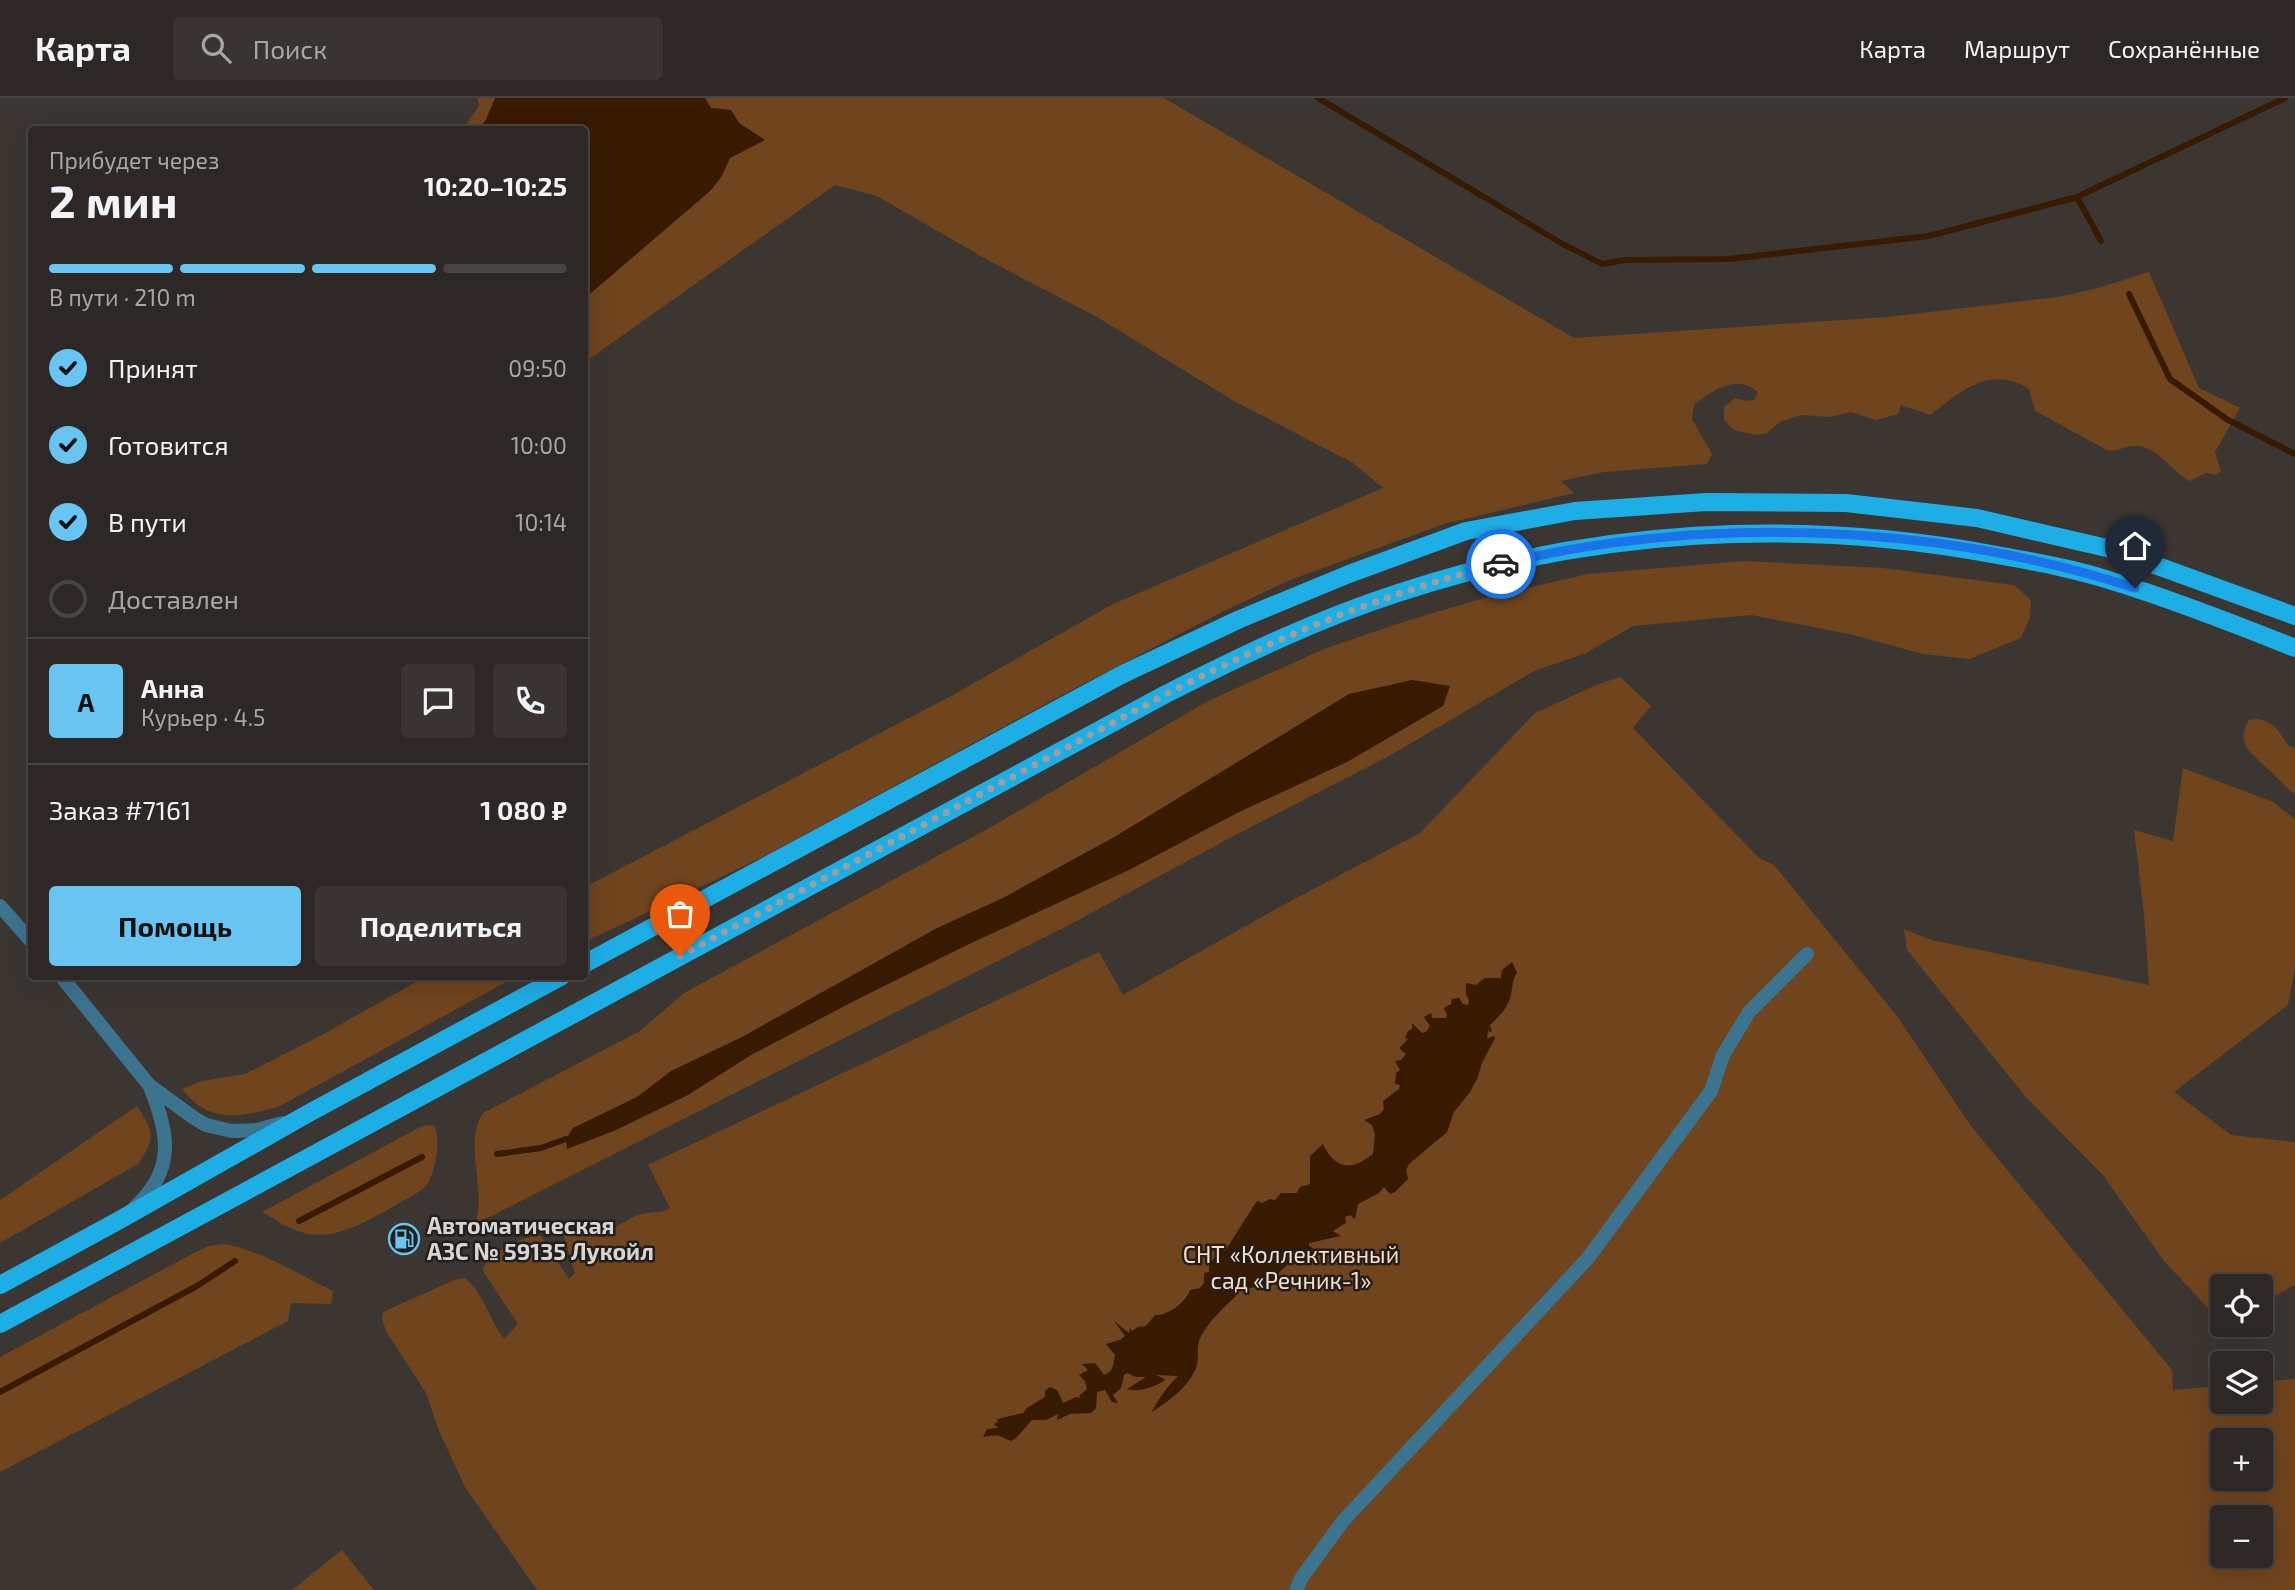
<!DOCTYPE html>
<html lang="ru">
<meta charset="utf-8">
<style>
body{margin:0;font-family:"Exo 2",sans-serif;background:#393432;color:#f1f3f6;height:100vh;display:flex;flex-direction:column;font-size:26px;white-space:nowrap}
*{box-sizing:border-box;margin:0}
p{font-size:23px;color:#a7a6a7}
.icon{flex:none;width:38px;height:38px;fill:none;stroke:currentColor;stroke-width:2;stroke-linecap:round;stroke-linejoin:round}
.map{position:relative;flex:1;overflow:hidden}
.panel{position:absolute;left:28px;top:28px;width:560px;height:854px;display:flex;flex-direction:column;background:#2d2826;border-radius:7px;box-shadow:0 7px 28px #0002,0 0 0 2px #484443}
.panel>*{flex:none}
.tools{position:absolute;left:2210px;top:1176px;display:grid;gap:14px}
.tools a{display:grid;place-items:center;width:63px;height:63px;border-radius:7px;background:#2d2826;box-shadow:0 7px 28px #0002,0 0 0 2px #484443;font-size:35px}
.pin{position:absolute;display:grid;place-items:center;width:60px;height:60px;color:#fff;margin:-72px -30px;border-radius:50% 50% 50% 0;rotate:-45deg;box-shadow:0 0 7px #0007}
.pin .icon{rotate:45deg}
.courier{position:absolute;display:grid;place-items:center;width:70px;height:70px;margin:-35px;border:5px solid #1a73e8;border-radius:50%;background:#fff;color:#222;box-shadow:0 2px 9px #0007}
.headline em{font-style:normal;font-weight:700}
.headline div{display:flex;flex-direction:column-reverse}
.headline{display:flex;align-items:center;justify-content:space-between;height:119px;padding:0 21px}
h1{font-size:46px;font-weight:700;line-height:52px}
.bar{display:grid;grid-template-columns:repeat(4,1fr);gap:10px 7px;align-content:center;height:84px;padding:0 21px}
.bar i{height:9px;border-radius:5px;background:#484443}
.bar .on{background:#68c4f0}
.bar p{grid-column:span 4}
.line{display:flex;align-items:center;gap:18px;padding:0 21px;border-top:2px solid #484443}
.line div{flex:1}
.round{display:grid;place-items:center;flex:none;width:74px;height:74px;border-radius:7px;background:#393432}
ol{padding:0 21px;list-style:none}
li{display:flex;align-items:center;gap:21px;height:77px}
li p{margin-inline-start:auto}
li .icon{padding:7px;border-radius:50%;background:#68c4f0;color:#111;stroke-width:4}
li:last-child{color:#a7a6a7}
li i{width:38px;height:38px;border:4px solid #484443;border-radius:50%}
.action{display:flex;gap:14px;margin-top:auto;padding:14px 21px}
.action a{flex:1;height:80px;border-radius:7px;background:#68c4f0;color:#111;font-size:28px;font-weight:700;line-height:80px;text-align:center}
.action a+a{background:#393432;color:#f1f3f6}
header{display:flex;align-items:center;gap:42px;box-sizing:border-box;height:98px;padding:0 35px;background:#2d2826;border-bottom:2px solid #484443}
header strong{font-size:33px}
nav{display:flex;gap:38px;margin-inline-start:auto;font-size:24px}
.search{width:490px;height:63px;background:#393432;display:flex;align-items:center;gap:18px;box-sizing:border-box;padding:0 24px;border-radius:7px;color:#a7a6a7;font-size:26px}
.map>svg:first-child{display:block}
.green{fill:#70441d;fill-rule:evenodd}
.water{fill:#371a00}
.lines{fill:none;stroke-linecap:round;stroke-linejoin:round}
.stream{stroke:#371a00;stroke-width:6}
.street{stroke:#3c748f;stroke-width:14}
.primary{stroke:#1eaee6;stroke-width:18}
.done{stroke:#a29d9b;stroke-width:7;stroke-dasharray:0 12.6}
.route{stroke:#1a73e8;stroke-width:9}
.labels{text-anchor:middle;stroke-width:5;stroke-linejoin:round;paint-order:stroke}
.poi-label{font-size:23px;font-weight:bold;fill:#d9d5d3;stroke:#211e1c;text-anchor:start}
.park-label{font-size:23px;fill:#fedbc1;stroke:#211e1c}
</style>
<header>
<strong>Карта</strong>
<div class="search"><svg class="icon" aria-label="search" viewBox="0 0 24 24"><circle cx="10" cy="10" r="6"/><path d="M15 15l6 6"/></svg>Поиск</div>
<nav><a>Карта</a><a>Маршрут</a><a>Сохранённые</a></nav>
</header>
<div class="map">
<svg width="2295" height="1492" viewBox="0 0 2295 1492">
<rect width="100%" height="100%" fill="#3c3632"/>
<path class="green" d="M477,0H495L486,22L479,31L462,32L479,8Z
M705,0H1164L1574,240L1887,219L2058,199L2098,190L2149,174L2199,290L2240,310L2215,354L2221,374L2216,377L2206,375L2190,383C2172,374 2156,346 2134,348C2122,348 2120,354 2107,352L2035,313L2029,291C1991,267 1961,292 1931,317L1901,307L1898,316L1876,322L1851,314L1829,319L1801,317L1780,324L1767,335L1755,337L1734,332L1724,322V309L1735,300L1745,303L1754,302L1758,295C1740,274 1710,293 1694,307L1692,321L1712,356L1707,366L1604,374L1561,383L1574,395L1444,426L1290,482L1222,514L1064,596L769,756L585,844V789L951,598L1113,506L1383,390L1353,365L1234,303L1097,219L986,161L877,98L835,87L585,264V200L710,93L721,79L730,60L764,42L739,25L731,12L711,10Z
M1744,463L1883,470L2014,487L2031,502L2030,519L2021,540L1969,561L1923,556L1849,536L1751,517L1633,528L1586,555L1534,573L1389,658L1226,742L1071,826L475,1126C488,1090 462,1048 483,1015L640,933L684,895L991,729L1208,603L1324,551L1403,524L1484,500L1588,476Z
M1620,579L1651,608L1633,630L1759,760L1774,767L1897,918L1971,1028L2172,1272L2173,1292L2222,1288V1304H2261V1284L2295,1281V1492H537L465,1389L439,1333L426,1295L386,1233L382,1221L383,1214L454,1182L465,1180C483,1194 490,1223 504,1241L518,1226L483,1173C483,1157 528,1135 541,1138L569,1181L575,1175L564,1139C570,1133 574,1134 581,1137L601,1129L611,1132C621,1126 630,1119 642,1116C652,1113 662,1116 670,1110L648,1067L1099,854L1123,897L1285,806L1420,735L1535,615L1596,587ZM2222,1342H2261V1381H2222ZM2222,1419H2261V1458H2222Z
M2257,621C2275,623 2279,635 2289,648L2295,650V697L2249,653C2242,642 2242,634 2249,622Z
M2183,670L2273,704L2295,721V871L2288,907L2174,994L2231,1037L2295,1044V1187L2261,1205V1188H2222V1225L2164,1163L2102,1076L2026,999L1907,852L1904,831L1932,842L2149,887L2144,816L2134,732L2173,743Z
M425,879H515L280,1008C254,1016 222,1024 198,1007C192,1003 187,996 182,991L202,983L245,976L320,938Z
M137,1008C154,1034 156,1040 138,1066L0,1145V1102Z
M433,1027C443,1037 435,1077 426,1088C424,1091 420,1092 417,1095C385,1112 338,1147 301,1134C287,1130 274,1121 262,1114L422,1028Z
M222,1146C252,1148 304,1179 333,1193L331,1206L291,1205L288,1223L0,1374V1259L192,1156L209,1148Z
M342,1452L374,1492H292Z"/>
<path class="water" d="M495,0H705L711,10L731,12L739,25L765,42L730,60L721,79L710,93L585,200L584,32L479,31L486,22Z
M1412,582L1450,588L1443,608L1347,664L1239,714L1129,772L967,847L860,900L751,957L688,997L616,1032L567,1051L566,1041L573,1030L637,999L671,973L742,939L937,830L1003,800L1116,738L1349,596Z
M1512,864L1517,875C1511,883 1513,893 1509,903C1505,913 1498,919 1490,927L1492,934L1488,933L1487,940L1495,938V940L1482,965L1477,981L1470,994L1454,1014L1447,1034L1409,1066L1406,1072L1408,1081L1395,1094L1390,1096L1384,1089L1379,1095L1358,1106L1355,1121L1350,1117L1345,1119L1346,1125L1333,1133L1341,1138L1309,1145V1148L1313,1150L1315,1153L1299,1156L1270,1183L1267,1192L1266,1188C1258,1188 1241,1191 1235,1195L1236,1198C1224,1209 1208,1224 1200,1240C1196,1249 1199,1258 1197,1267C1191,1287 1169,1303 1152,1314C1158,1301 1168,1288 1178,1278L1156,1277L1165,1281L1164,1283C1153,1289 1139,1295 1127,1291L1146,1279H1136L1127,1275L1124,1277L1121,1290L1113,1297L1118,1305L1112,1304L1105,1292L1097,1294L1096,1310L1091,1315L1070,1316L1057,1322L1058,1316L1046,1322H1032L1015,1341L1011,1343L997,1337L983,1339L987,1331L998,1330L994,1326L998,1324L997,1321L1023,1315L1027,1310L1045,1299V1293L1050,1289L1057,1292L1063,1305L1076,1299L1080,1300L1079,1298L1087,1291L1085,1283L1079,1277L1088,1272L1082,1266L1095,1265L1104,1277C1113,1275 1114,1264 1115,1257L1106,1246L1120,1242L1125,1238L1114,1223L1129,1235L1130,1230L1132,1233L1138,1229L1146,1228L1155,1217C1168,1218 1186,1204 1190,1192L1200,1190L1204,1185V1175L1209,1174V1167L1221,1151L1225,1153L1257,1103L1262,1105L1270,1101L1275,1102L1281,1095H1297L1300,1089L1310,1086V1058L1323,1046C1335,1072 1352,1073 1373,1056L1375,1036L1372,1027L1364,1022L1380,1016L1384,1011L1383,1003L1399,991L1400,987L1395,986L1396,975L1400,972L1395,963L1401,962L1406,956L1399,950L1408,941L1405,940L1408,933L1412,931V925L1422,935L1426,934L1430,928L1424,919L1431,915L1432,920H1446L1447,917L1444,910L1451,906L1452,901L1459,900L1463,906L1468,907L1469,902L1466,897V885L1476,887L1485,880H1501L1502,872Z"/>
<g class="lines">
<path class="stream" d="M1318,0L1561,145L1602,166L1625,162L1729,161L1929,138L2077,99L2285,0
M2077,99L2101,143
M2129,196L2170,281L2228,322L2295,356
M497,1056L541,1050L566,1041
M299,1123L422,1059
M0,1294L197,1188L235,1163"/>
<path class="street" d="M0,808L32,844
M61,878L149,987L194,1020L206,1027L232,1033L257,1032L282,1025
M134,1110C176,1072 169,1036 150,989
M1296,1492L1302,1479L1343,1423L1588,1160L1711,993L1723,957L1749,914L1807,856"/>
<path class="primary" d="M584,866L1123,576L1240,521L1349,476L1466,433L1575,413L1706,404L1846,405L1977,420L2111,451L2295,518
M0,1187L116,1124L309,1015L562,878
M0,1226L1166,596C1241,558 1317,521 1398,495C1591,431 1798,419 1997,457C2036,464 2075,471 2112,483C2174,502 2235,526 2295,550"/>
</g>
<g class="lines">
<path class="done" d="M680,858L1166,596C1273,541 1383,495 1501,466"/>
<path class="route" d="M1501,466C1703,417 1937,425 2135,490"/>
</g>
<defs>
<g id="fuel-ring" transform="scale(1.575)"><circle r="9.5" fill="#211e1c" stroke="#68c4f0" stroke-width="1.5"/><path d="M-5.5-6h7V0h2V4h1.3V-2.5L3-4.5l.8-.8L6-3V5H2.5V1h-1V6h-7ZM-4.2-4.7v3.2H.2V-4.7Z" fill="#68c4f0"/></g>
</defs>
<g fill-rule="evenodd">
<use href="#fuel-ring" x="404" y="1141"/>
</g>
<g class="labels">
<g class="poi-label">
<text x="427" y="1136">Автоматическая<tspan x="427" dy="26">АЗС № 59135 Лукойл</tspan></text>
</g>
<g class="park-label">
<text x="1291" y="1165">СНТ «Коллективный<tspan x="1291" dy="26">сад «Речник-1»</tspan></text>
</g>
</g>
</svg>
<div class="tools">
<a><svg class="icon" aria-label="locate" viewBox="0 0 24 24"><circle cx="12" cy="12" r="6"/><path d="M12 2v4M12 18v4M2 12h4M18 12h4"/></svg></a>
<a><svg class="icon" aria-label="layers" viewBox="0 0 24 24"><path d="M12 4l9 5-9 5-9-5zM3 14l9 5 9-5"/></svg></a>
<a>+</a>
<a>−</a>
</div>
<div class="pin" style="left:680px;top:858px;background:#ea580c"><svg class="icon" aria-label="bag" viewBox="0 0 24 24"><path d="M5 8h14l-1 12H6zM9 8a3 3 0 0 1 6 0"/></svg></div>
<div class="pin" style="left:2135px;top:490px;background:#1f2937"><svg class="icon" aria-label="home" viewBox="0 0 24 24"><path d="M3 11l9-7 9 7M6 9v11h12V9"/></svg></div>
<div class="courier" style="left:1501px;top:466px"><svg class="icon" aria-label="car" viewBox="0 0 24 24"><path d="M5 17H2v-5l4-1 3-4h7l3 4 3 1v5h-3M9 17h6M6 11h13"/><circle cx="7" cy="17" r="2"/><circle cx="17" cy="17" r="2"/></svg></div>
<section class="panel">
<div class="headline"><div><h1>2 мин</h1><p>Прибудет через</p></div><em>10:20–10:25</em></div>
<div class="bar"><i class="on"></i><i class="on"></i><i class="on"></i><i></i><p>В пути · 210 m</p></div>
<ol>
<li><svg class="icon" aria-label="check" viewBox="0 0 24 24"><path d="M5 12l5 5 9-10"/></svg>Принят<p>09:50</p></li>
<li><svg class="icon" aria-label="check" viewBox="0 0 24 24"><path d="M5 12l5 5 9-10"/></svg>Готовится<p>10:00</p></li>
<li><svg class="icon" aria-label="check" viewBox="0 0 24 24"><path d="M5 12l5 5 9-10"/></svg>В пути<p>10:14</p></li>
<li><i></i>Доставлен</li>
</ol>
<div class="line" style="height:126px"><b class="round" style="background:#68c4f0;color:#111">А</b><div><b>Анна</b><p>Курьер · 4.5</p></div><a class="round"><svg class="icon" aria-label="chat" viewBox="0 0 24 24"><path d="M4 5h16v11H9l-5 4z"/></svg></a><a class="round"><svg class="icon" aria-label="phone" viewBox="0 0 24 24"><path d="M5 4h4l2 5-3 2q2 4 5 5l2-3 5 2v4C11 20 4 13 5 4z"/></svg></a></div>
<div class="line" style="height:91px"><div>Заказ #7161</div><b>1 080 ₽</b></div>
<div class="action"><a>Помощь</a><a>Поделиться</a></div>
</section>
</div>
